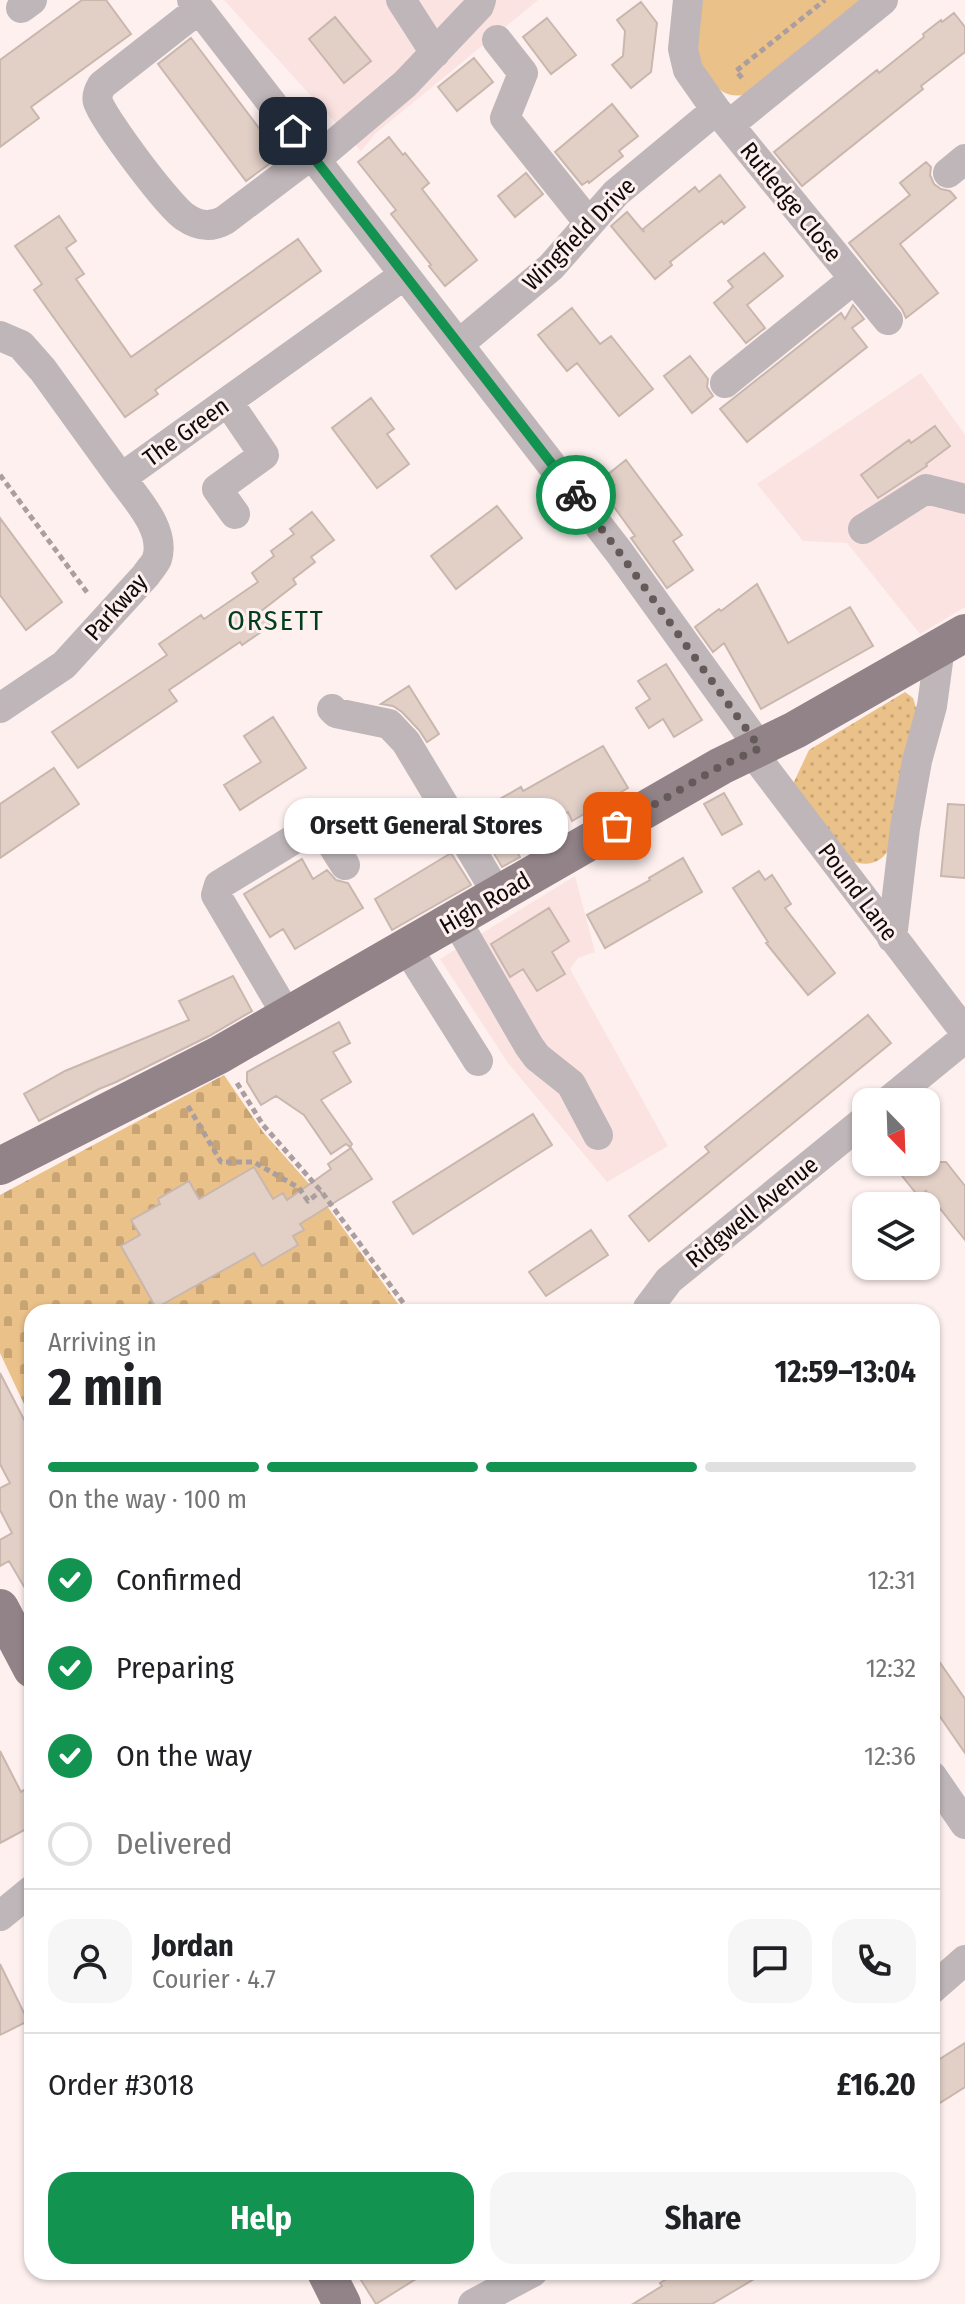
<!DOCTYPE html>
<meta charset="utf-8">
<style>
body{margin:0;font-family:"Fira Sans Condensed",sans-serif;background:#f6f6f6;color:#202124;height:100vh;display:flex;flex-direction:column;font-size:30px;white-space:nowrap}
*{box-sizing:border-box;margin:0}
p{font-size:26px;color:#757577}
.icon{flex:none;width:44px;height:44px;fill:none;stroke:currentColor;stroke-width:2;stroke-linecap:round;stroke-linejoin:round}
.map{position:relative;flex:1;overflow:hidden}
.sheet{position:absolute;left:24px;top:1304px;width:916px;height:976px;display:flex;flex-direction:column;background:#fff;border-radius:24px;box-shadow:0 2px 6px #0004}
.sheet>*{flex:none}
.needle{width:52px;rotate:157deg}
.buttons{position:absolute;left:852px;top:1088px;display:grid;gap:16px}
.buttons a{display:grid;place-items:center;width:88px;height:88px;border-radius:16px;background:#fff;box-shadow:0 2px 6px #0004;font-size:40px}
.pin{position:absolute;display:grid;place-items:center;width:68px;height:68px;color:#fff;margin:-34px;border-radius:16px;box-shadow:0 4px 12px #0006}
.courier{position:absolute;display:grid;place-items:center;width:80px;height:80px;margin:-40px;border:6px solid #139350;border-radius:50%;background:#fff;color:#222;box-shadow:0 2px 10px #0007}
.bubble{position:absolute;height:56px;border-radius:24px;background:#fff;box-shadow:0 2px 6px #0004;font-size:26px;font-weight:700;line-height:56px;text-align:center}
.headline em{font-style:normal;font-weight:700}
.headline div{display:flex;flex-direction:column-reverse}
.headline{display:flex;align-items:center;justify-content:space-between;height:136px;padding:0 24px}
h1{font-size:52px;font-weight:700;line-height:60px}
.bar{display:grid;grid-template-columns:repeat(4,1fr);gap:12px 8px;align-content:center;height:96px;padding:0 24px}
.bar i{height:10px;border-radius:6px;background:#e0e0e0}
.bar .active{background:#139350}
.bar p{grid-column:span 4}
.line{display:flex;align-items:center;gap:20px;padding:0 24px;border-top:2px solid #e0e0e0}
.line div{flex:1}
.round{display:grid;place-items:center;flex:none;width:84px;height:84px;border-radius:24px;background:#f6f6f6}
ol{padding:0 24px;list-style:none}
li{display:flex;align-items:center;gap:24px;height:88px}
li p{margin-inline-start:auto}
li .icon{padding:8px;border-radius:50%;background:#139350;color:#fff;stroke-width:4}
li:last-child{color:#757577}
li i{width:44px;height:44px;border:4px solid #e0e0e0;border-radius:50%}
.cta{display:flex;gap:16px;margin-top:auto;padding:16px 24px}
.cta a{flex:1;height:92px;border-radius:24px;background:#139350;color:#fff;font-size:32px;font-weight:700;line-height:92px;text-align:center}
.cta a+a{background:#f6f6f6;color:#202124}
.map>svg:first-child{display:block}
.built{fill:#fbe3e1}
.grass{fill:url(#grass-dots)}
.cemetery{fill:url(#cemetery-stones)}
.park{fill:#eac189}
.building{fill:#e2d0c7;stroke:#c9b7ae;stroke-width:2}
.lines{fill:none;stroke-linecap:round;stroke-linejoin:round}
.path{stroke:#aa9f9e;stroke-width:5;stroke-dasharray:6 4;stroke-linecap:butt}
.minor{stroke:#bfb6b9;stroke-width:30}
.major{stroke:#928388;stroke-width:38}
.done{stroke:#645a5a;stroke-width:8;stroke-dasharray:0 14.4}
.route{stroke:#139350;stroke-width:10}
.labels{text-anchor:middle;stroke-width:6;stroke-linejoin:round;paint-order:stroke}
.street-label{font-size:24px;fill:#110a0a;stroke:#fdf0ef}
.quarter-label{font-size:28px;letter-spacing:2px;fill:#013d1d;stroke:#fdf0ef}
</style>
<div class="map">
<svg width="965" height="2304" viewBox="0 0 965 2304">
<defs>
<pattern id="grass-dots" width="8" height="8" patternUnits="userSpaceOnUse" patternTransform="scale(2)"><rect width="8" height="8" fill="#eac189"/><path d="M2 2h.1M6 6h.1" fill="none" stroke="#c8a475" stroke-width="1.8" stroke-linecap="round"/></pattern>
<pattern id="cemetery-stones" width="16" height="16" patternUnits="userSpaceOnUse" patternTransform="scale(2)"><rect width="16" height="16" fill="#eac189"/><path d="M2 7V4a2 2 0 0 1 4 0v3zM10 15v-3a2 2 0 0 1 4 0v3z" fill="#c8a475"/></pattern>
</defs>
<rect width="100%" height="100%" fill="#fdf0ef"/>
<path class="built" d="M224,0H538L376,133L361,151Z
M921,373L965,435V607L920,634L847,543L803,541L757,484Z
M575,876L595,952L578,958L570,969L668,1146L607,1182L508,1063L440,959Z"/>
<path class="grass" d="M905,692L913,698L917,711L891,845C883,863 868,868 849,860L793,784L809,750Z"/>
<path class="cemetery" d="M224,1075L263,1132L319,1195L404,1312H32V1421L0,1353V1195Z"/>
<path class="park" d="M697,0H864L746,95C727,97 721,93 709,78C689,55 695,29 697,0Z"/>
<path class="building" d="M82,0H106L131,34L31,107L39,118L0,147V60Z
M641,2L657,23L651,72L631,88L612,65L623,56L625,31L617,20Z
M954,13L965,27V52L921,86L923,89L802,186L774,152L877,70L879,73L924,37L923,34L941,20L942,22Z
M335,17L371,61L344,83L309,39Z
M547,18L576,55L551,74L523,37Z
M191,38L280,156L246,181L158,64Z
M474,58L493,82L457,111L438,87Z
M612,104L638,136L619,151L623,156L589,183L588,181L582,185L555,152Z
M389,137L403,155L405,153L429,183L422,189L477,260L445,286L429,266L431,265L391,214L396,210L358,162Z
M926,162L931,167L930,175L934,184L941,189L950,191L956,198L900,244L938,293L906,318L902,309L849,243L910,195L900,183Z
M526,173L543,194L515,217L498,196Z
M720,175L745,207L724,224L722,221L704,235L670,262L672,265L655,279L611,226L627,212L644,232L643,229L695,187L699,192Z
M59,216L76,241L66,248L84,274L76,279L131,357L298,239L321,271L155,390L158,394L125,417L34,290L42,284L15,246Z
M764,253L783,276L747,305L765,328L746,343L714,303L733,287L728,281Z
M853,305L864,319L852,328L867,347L747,442L720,409L841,313L845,319Z
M572,308L600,344L611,336L653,389L619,416L577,363L567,371L538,335Z
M690,356L708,379L707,387L713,396L692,413L664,376Z
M371,398L394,429L387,434L409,464L377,488L332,428Z
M935,426L950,446L926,464L927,466L878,498L861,475L909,440L911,443Z
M626,460L682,535L673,541L693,570L667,588L631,538L635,536L604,493L615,485L607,475Z
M497,506L522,538L456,589L431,556Z
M312,512L334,540L311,557L315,562L293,579L296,584L260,612L270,626L242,645L240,642L169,690L177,701L78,768L52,732L167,655L159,644L201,615L204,619L258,582L252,573L274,556L271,551L294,534L290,529Z
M0,518L62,602L26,630L0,595Z
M757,584L788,643L850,607L873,646L761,709L724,643L713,652L695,627L719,609L721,611Z
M666,664L702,720L674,737L663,719L649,728L636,708L650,699L638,681Z
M409,686L439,734L427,742L419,730L402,712L393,706L381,704Z
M273,717L306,768L240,810L224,785L261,762L244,736Z
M603,746L628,788L572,821L568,812L513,845L520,857L502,867L473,818L492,807L491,804L521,787L523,791Z
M54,768L79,804L0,858V804Z
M724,793L742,824L722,835L704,804Z
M948,804L965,805V878L941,876Z
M451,853L471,885L392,930L375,899Z
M683,858L702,892L605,948L587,915L650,880L649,878Z
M302,859L313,879L327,870L336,880L348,883L363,908L295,949L283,929L270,937L244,894Z
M759,871L765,880L772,875L791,904L785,908L835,973L808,995L766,943L768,942L733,888Z
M549,908L569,941L552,952L565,974L537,991L523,969L510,977L491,944Z
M233,976L252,1011L209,1036L116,1082L99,1089L39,1121L24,1094L65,1071L189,1020L179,1001Z
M868,1015L891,1043L649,1241L629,1216L709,1152L705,1147Z
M339,1022L350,1043L333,1052L351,1082L321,1100L352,1144L350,1147L346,1144L331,1154L304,1115L276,1096L261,1105L247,1082V1072Z
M533,1114L552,1145L413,1234L393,1202Z
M351,1148L372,1179L300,1224L304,1230L293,1236L298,1245L262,1266L254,1253L156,1308L121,1246L140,1235L131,1220L160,1204L158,1199L189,1181L199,1199L254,1167L273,1199L283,1193L287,1200L331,1169L328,1164Z
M891,1162H946L965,1186V1240L926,1191L919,1197Z
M591,1230L608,1255L546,1296L529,1272Z
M0,1373L32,1435V1600L9,1561L0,1566V1540L12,1533L0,1510V1488L10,1483L0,1464Z
M932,1651L965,1699V1753L932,1705Z
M0,1751L21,1792L24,1790L32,1804V1826L0,1843Z
M0,1964L28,2021L0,2035Z
M965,2043V2087L932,2108V2064Z
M356,2272H427L376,2304Z
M678,2272H766L712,2304H633L662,2286L660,2283Z"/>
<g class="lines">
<path class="path" d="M742,78L736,71L825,0
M0,475L89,595
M237,1083L263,1125L321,1191L410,1312
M188,1106L221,1162H254L299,1188L308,1201L321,1191"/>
<path class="minor" d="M192,0L619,552L760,748
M401,0L435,53
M688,0L683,49L688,70L716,110
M21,8L32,0
M199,9L102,85C99,90 96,96 98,102C104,120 169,207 185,217C198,226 211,228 225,220L311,155
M497,40L523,73L505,118L589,223
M729,125L888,320
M315,160L405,84L479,6L481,0
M948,173L965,159
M0,336L21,345L43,370L121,478L404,275
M459,344L551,267L616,193L716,110L729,125L883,0
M725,383L853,280
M228,402L264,455L217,489L235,514
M863,529L926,489L965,499
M0,708L64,665L146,575C149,570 155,564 157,559C166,530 137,500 121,478
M332,709L336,713L389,724L406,742L498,895
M752,752L965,1032
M456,920L529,1046L537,1057L571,1084L598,1135
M892,938L905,828L917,761L932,706L940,647
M407,948L478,1061
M288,1017L216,895L219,885L319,824L345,865
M887,1102L965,1038
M647,1312L648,1308L669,1280L866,1119
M932,1776L965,1824
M0,1916L32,1890
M932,1989L965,1960
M473,2304L533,2272"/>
<path class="major" d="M0,1166L219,1055L721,766L795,730L965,633
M0,1608L32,1669
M326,2272L342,2304"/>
</g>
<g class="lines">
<path class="done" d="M576,495L619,552L760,748L721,766L617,826"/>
<path class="route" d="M293,131L576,495"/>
</g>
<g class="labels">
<g class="street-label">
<text transform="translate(791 202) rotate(51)" y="8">Rutledge Close</text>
<text transform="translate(579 234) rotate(-45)" y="8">Wingfield Drive</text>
<text transform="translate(186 432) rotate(-36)" y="8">The Green</text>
<text transform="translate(116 607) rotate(-48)" y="8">Parkway</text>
<text transform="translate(858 892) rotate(53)" y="8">Pound Lane</text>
<text transform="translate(485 903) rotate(-30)" y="8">High Road</text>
<text transform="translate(752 1212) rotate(-39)" y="8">Ridgwell Avenue</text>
</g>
<g class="quarter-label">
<text x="276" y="630">ORSETT</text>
</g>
</g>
</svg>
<div class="buttons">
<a><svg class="needle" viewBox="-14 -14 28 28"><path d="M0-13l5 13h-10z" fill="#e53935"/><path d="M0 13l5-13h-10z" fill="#757577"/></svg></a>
<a><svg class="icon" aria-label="layers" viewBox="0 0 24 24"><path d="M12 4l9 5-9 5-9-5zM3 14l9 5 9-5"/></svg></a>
</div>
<div class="pin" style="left:617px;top:826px;background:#ea580c"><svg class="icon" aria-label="bag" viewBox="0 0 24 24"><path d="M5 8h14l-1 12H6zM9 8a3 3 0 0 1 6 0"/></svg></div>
<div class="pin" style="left:293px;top:131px;background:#1f2937"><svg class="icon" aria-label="home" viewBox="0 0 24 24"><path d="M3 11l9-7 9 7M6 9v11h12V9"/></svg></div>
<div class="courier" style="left:576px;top:495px"><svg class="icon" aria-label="bike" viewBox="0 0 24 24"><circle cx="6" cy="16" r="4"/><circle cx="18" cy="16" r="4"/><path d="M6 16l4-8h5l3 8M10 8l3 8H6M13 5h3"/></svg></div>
<div class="bubble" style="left:284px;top:798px;width:284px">Orsett General Stores</div>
<section class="sheet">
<div class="headline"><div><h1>2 min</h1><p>Arriving in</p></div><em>12:59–13:04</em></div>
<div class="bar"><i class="active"></i><i class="active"></i><i class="active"></i><i></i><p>On the way · 100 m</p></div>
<ol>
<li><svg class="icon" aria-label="check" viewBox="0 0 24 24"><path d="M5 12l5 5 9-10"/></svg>Confirmed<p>12:31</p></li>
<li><svg class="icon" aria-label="check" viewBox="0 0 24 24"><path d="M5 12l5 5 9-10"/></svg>Preparing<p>12:32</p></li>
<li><svg class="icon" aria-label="check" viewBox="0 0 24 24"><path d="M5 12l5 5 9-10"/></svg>On the way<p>12:36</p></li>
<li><i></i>Delivered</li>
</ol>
<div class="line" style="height:144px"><a class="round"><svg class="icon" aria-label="person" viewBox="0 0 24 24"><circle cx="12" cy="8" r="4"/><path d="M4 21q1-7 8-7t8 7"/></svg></a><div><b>Jordan</b><p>Courier · 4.7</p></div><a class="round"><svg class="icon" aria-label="chat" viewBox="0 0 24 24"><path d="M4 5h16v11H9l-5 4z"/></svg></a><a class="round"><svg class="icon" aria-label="phone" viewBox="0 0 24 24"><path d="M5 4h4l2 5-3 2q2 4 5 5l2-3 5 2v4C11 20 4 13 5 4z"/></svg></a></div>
<div class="line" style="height:104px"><div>Order #3018</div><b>£16.20</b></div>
<div class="cta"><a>Help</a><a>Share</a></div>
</section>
</div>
